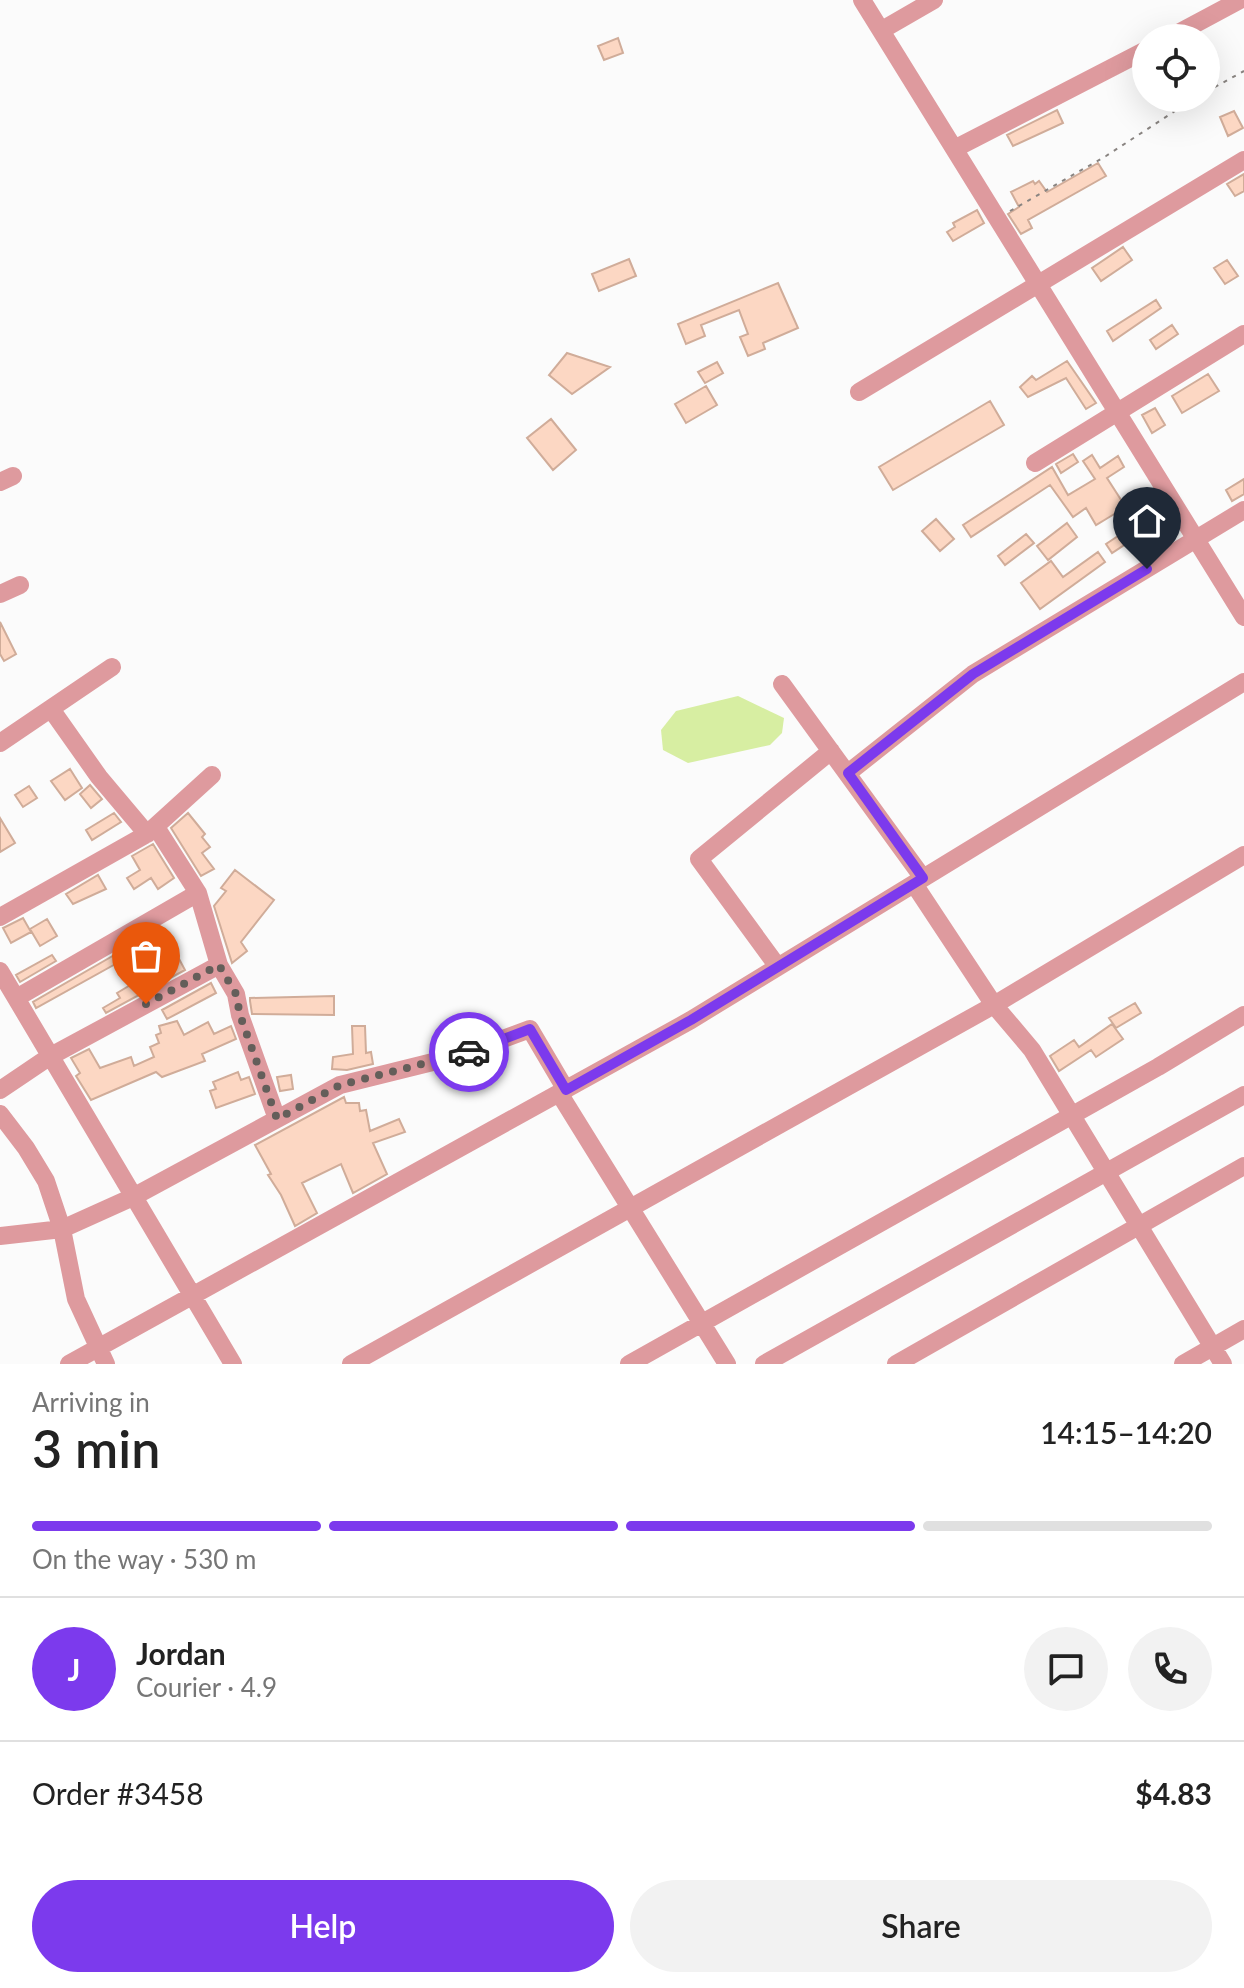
<!DOCTYPE html>
<meta charset="utf-8">
<style>
body{margin:0;font-family:Lato,sans-serif;background:#f2f2f2;color:#222;height:100vh;display:flex;flex-direction:column;font-size:30px;white-space:nowrap}
*{box-sizing:border-box;margin:0}
p{font-size:26px;color:#767676}
.icon{flex:none;width:44px;height:44px;fill:none;stroke:currentColor;stroke-width:2;stroke-linecap:round;stroke-linejoin:round}
.map{position:relative;height:1364px;overflow:hidden}
.panel{display:flex;flex-direction:column;background:#fff;flex:1}
.panel>*{flex:none}
.controls{position:absolute;left:1132px;top:24px;display:grid;gap:16px}
.controls a{display:grid;place-items:center;width:88px;height:88px;border-radius:50%;background:#fff;box-shadow:0 8px 32px #0002;font-size:40px}
.pin{position:absolute;display:grid;place-items:center;width:68px;height:68px;color:#fff;margin:-82px -34px;border-radius:50% 50% 50% 0;rotate:-45deg;box-shadow:0 0 8px #0007}
.pin .icon{rotate:45deg}
.courier{position:absolute;display:grid;place-items:center;width:80px;height:80px;margin:-40px;border:6px solid #7c3aed;border-radius:50%;background:#fff;color:#222;box-shadow:0 2px 10px #0007}
.headline em{font-style:normal;font-weight:600}
.headline div{display:flex;flex-direction:column-reverse}
.headline{display:flex;align-items:center;justify-content:space-between;height:136px;padding:0 32px}
h1{font-size:52px;font-weight:600;line-height:60px}
.bar{display:grid;grid-template-columns:repeat(4,1fr);gap:12px 8px;align-content:center;height:96px;padding:0 32px}
.bar i{height:10px;border-radius:6px;background:#e0e0e0}
.bar .on{background:#7c3aed}
.bar p{grid-column:span 4}
.line{display:flex;align-items:center;gap:20px;padding:0 32px;border-top:2px solid #e0e0e0}
.line div{flex:1}
.round{display:grid;place-items:center;flex:none;width:84px;height:84px;border-radius:42px;background:#f2f2f2}
.action{display:flex;gap:16px;margin-top:auto;padding:16px 32px}
.action a{flex:1;height:92px;border-radius:48px;background:#7c3aed;color:#fff;font-size:32px;font-weight:600;line-height:92px;text-align:center}
.action a+a{background:#f2f2f2;color:#222}
.map>svg:first-child{display:block}
.green{fill:#d7eea2}
.building{fill:#fcd7c3;stroke:#d0ac99;stroke-width:2}
.lines{fill:none;stroke-linecap:round;stroke-linejoin:round}
.path{stroke:#898481;stroke-width:2;stroke-dasharray:4 6;stroke-linecap:butt}
.minor{stroke:#de9a9e;stroke-width:18}
.done{stroke:#645e5a;stroke-width:8;stroke-dasharray:0 14.4}
.route{stroke:#7c3aed;stroke-width:10}
</style>
<div class="map">
<svg width="1244" height="1364" viewBox="0 0 1244 1364">
<rect width="100%" height="100%" fill="#fbfbfb"/>
<path class="green" d="M738,696L784,718L782,733L770,745L688,763L663,750L661,730L676,711Z"/>
<path class="building" d="M618,38L623,53L604,60L598,46Z
M1057,110L1063,123L1013,146L1007,135Z
M1234,111L1243,128L1228,136L1220,117Z
M1098,163L1106,176L1028,220L1032,228L1021,234L1008,214L1019,207L1011,192L1033,181L1035,184L1039,181L1047,192Z
M1244,174V191L1235,196L1227,184Z
M977,210L984,223L953,241L947,232L955,227L953,223Z
M1123,247L1132,260L1101,281L1092,268Z
M629,259L636,276L599,291L592,274Z
M1227,260L1238,276L1225,284L1214,268Z
M778,283L798,328L763,343L765,349L748,356L740,337L748,334L739,310L701,325L705,336L686,344L678,324Z
M1156,300L1161,308L1113,341L1107,331Z
M1172,325L1178,334L1156,349L1150,340Z
M567,353L570,354L610,367L572,394L549,375Z
M1067,361L1096,403L1086,409L1066,378L1028,397L1020,387L1032,376L1036,380Z
M717,362L723,373L705,383L698,372Z
M1208,374L1219,391L1182,413L1172,396Z
M706,386L717,405L686,423L675,404Z
M990,401L1004,425L893,490L879,467Z
M1155,408L1165,425L1152,433L1142,415Z
M551,419L576,450L553,470L527,438Z
M1073,454L1078,462L1061,473L1056,464Z
M1092,455L1100,468L1118,456L1124,467L1107,478L1152,548L1141,555L1132,540L1112,553L1106,544L1127,530L1116,513L1096,525L1086,508L1073,517L1050,485L971,537L963,525L1052,467L1068,495L1095,479L1083,461Z
M1244,479V494L1232,501L1226,490Z
M936,519L954,539L940,551L922,531Z
M1067,523L1077,537L1048,560L1037,546Z
M1026,534L1034,543L1005,565L998,556Z
M1098,552L1105,562L1040,609L1021,583L1051,561L1063,577Z
M0,622L16,654L4,661L0,654Z
M70,769L82,788L65,800L51,781Z
M90,785L102,799L91,808L80,794Z
M29,786L37,798L23,807L15,795Z
M114,813L121,822L92,840L86,830Z
M188,813L205,834L202,837L210,847L202,853L214,869L201,876L171,828Z
M0,818L15,843L0,852Z
M153,844L174,878L158,889L151,878L134,889L127,878L140,870L132,856Z
M235,870L274,900L241,942L247,951L232,963L214,906L226,891L221,888Z
M98,875L106,889L73,904L66,894Z
M23,918L31,932L11,943L3,928Z
M47,919L57,936L40,946L30,929Z
M123,950L128,957L36,1008L33,1002Z
M157,954L163,966L178,957L185,970L106,1013L103,1008L120,998L117,993L142,978L135,964Z
M52,955L56,961L20,982L16,975Z
M211,983L216,993L167,1019L162,1010Z
M334,996V1015L252,1014L250,1001V998Z
M1135,1003L1141,1013L1116,1028L1109,1018Z
M177,1021L184,1035L208,1022L214,1034L231,1026L236,1039L202,1054L205,1061L162,1077L156,1072L91,1100L76,1076L80,1073L71,1058L89,1049L100,1068L131,1057L134,1066L154,1057L150,1047L159,1043L156,1035L161,1033L159,1026Z
M1112,1024L1123,1039L1096,1057L1091,1050L1059,1071L1050,1056L1074,1040L1079,1047Z
M352,1026H365L366,1053L371,1052L373,1064L347,1070L332,1069L333,1057L353,1054Z
M238,1072L241,1080L249,1077L255,1094L216,1108L210,1091L216,1089L213,1082Z
M291,1075L293,1089L280,1091L277,1077Z
M344,1097L346,1103H359L360,1111L366,1110L370,1131L399,1119L405,1132L373,1143L387,1174L353,1193L341,1164L302,1183L317,1213L295,1226L281,1195L268,1175L271,1174L255,1145Z"/>
<g class="lines">
<path class="path" d="M1206,92L1244,71
M1010,211L1106,156L1195,98"/>
<path class="minor" d="M862,0L1244,617
M882,30L934,0
M1169,38L1240,0
M956,148L1146,50
M859,392L1244,160
M1035,463L1244,334
M0,482L13,476
M0,594L20,585
M782,684L923,878
M51,709L99,777L147,834
M0,743L112,667
M848,773L973,674L1244,510
M156,827L198,893
M914,884L994,1005L1032,1050L1223,1364
M0,917L147,834L212,775
M778,967L699,859L831,751
M0,971L233,1364
M18,997L198,893L219,965L236,994L240,1015L277,1119
M0,1090L49,1057L219,965
M559,1093L727,1364
M0,1114L26,1148L46,1181L62,1229L76,1299L106,1364
M0,1236L62,1229L133,1197L340,1085L457,1056L530,1029L566,1090
M69,1364L691,1020L1244,682
M351,1364L994,1005L1244,855
M629,1364L1158,1067L1244,1015
M764,1364L1244,1095
M896,1364L1244,1166
M1183,1364L1244,1329"/>
</g>
<g class="lines">
<path class="done" d="M146,1004L219,965L236,994L240,1015L277,1119L340,1085L469,1052"/>
<path class="route" d="M469,1052L530,1029L566,1090L691,1020L923,878L848,773L973,674L1147,569"/>
</g>
</svg>
<div class="controls">
<a><svg class="icon" aria-label="locate" viewBox="0 0 24 24"><circle cx="12" cy="12" r="6"/><path d="M12 2v4M12 18v4M2 12h4M18 12h4"/></svg></a>
</div>
<div class="pin" style="left:146px;top:1004px;background:#ea580c"><svg class="icon" aria-label="bag" viewBox="0 0 24 24"><path d="M5 8h14l-1 12H6zM9 8a3 3 0 0 1 6 0"/></svg></div>
<div class="pin" style="left:1147px;top:569px;background:#1f2937"><svg class="icon" aria-label="home" viewBox="0 0 24 24"><path d="M3 11l9-7 9 7M6 9v11h12V9"/></svg></div>
<div class="courier" style="left:469px;top:1052px"><svg class="icon" aria-label="car" viewBox="0 0 24 24"><path d="M5 17H2v-5l4-1 3-4h7l3 4 3 1v5h-3M9 17h6M6 11h13"/><circle cx="7" cy="17" r="2"/><circle cx="17" cy="17" r="2"/></svg></div>
</div>
<section class="panel">
<div class="headline"><div><h1>3 min</h1><p>Arriving in</p></div><em>14:15–14:20</em></div>
<div class="bar"><i class="on"></i><i class="on"></i><i class="on"></i><i></i><p>On the way · 530 m</p></div>
<div class="line" style="height:144px"><b class="round" style="background:#7c3aed;color:#fff">J</b><div><b>Jordan</b><p>Courier · 4.9</p></div><a class="round"><svg class="icon" aria-label="chat" viewBox="0 0 24 24"><path d="M4 5h16v11H9l-5 4z"/></svg></a><a class="round"><svg class="icon" aria-label="phone" viewBox="0 0 24 24"><path d="M5 4h4l2 5-3 2q2 4 5 5l2-3 5 2v4C11 20 4 13 5 4z"/></svg></a></div>
<div class="line" style="height:104px"><div>Order #3458</div><b>$4.83</b></div>
<div class="action"><a>Help</a><a>Share</a></div>
</section>
